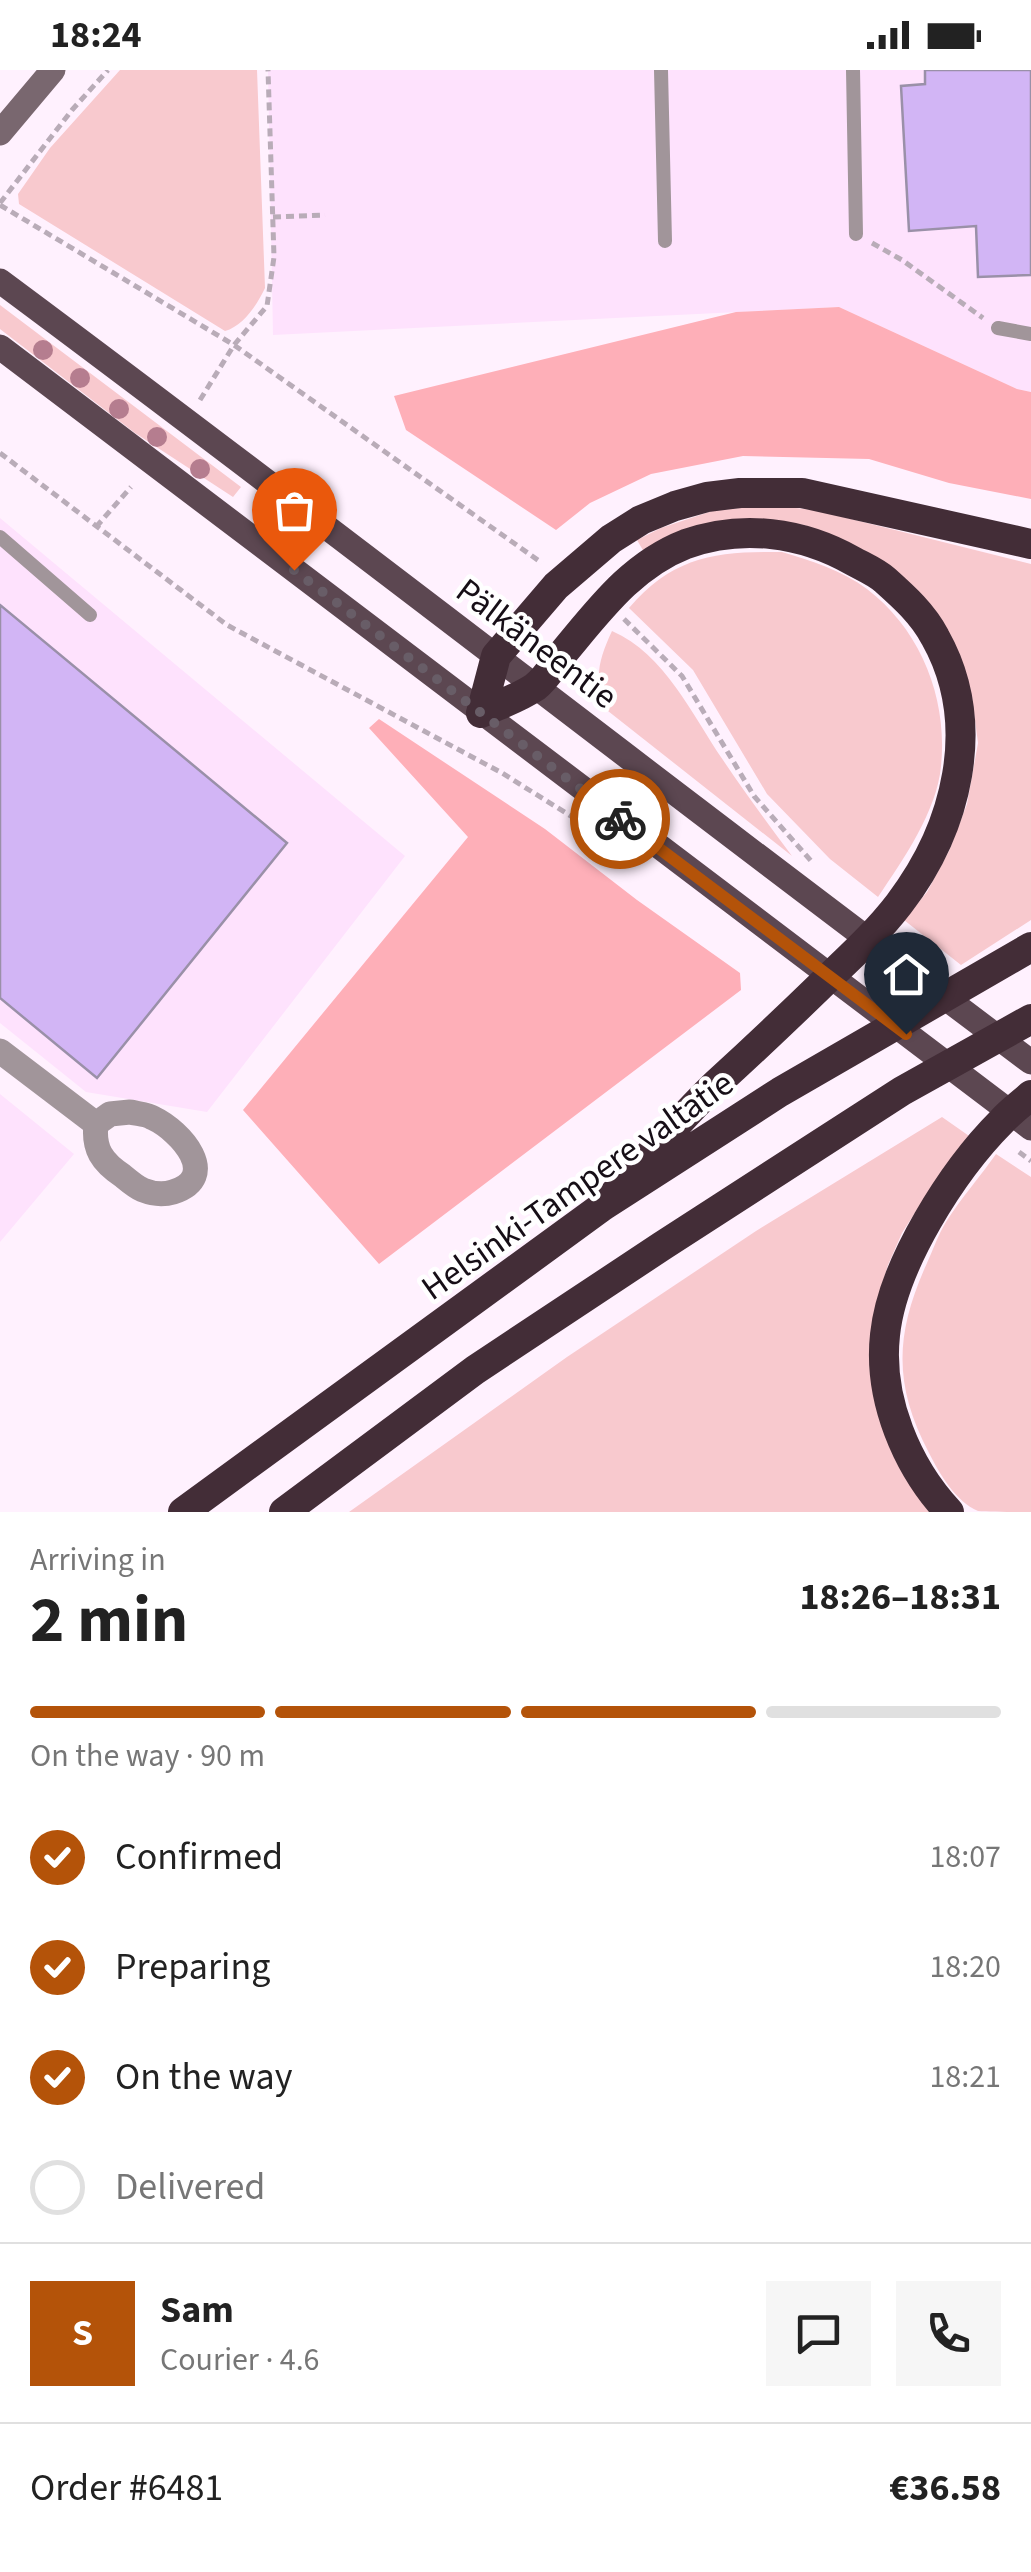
<!DOCTYPE html>
<meta charset="utf-8">
<style>
body{margin:0;font-family:"Source Sans 3",sans-serif;background:#f6f6f6;color:#222;height:100vh;display:flex;flex-direction:column;font-size:38px;white-space:nowrap}
*{box-sizing:border-box;margin:0}
p{font-size:32px;color:#767676}
.icon{flex:none;width:55px;height:55px;fill:none;stroke:currentColor;stroke-width:2;stroke-linecap:round;stroke-linejoin:round}
.map{position:relative;height:1442px;overflow:hidden}
.sheet{display:flex;flex-direction:column;background:#fff;flex:1}
.sheet>*{flex:none}
.pin{position:absolute;display:grid;place-items:center;width:85px;height:85px;color:#fff;margin:-102px -42px;border-radius:50% 50% 50% 0;rotate:-45deg;box-shadow:0 0 10px #0007}
.pin .icon{rotate:45deg}
.courier{position:absolute;display:grid;place-items:center;width:100px;height:100px;margin:-50px;border:8px solid #b45309;border-radius:50%;background:#fff;color:#222;box-shadow:0 2px 12px #0007}
.head em{font-style:normal;font-weight:700}
.head div{display:flex;flex-direction:column-reverse}
.head{display:flex;align-items:center;justify-content:space-between;height:170px;padding:0 30px}
h1{font-size:65px;font-weight:700;line-height:75px}
.bar{display:grid;grid-template-columns:repeat(4,1fr);gap:15px 10px;align-content:center;height:120px;padding:0 30px}
.bar i{height:12px;border-radius:8px;background:#e0e0e0}
.bar .current{background:#b45309}
.bar p{grid-column:span 4}
.line{display:flex;align-items:center;gap:25px;padding:0 30px;border-top:2px solid #e0e0e0}
.line div{flex:1}
.round{display:grid;place-items:center;flex:none;width:105px;height:105px;border-radius:0px;background:#f6f6f6}
ol{padding:0 30px;list-style:none}
li{display:flex;align-items:center;gap:30px;height:110px}
li p{margin-inline-start:auto}
li .icon{padding:10px;border-radius:50%;background:#b45309;color:#fff;stroke-width:4}
li:last-child{color:#767676}
li i{width:55px;height:55px;border:5px solid #e0e0e0;border-radius:50%}
.status{display:flex;justify-content:space-between;align-items:center;height:70px;padding:0 50px;background:#fff;direction:ltr}
.status svg{height:28px;fill:currentColor}
.map>svg:first-child{display:block}
.built{fill:#fee2fd}
.green{fill:#f8c9ce}
.forest{fill:#feafb8}
.building{fill:#d2b5f5;stroke:#9a90a8;stroke-width:2.5}
.lines{fill:none;stroke-linecap:round;stroke-linejoin:round}
.path{stroke:#b9acb8;stroke-width:5;stroke-dasharray:8 5;stroke-linecap:butt}
.service{stroke:#a1959a;stroke-width:14}
.minor{stroke:#a1959a;stroke-width:25}
.secondary{stroke:#79676f;stroke-width:25}
.primary{stroke:#5c4751;stroke-width:25}
.motorway{stroke:#432d37;stroke-width:30}
.tree{fill:#b57d8f}
.done{stroke:#685d67;stroke-width:10;stroke-dasharray:0 18}
.route{stroke:#b45309;stroke-width:12}
.labels{text-anchor:middle;stroke-width:9;stroke-linejoin:round;paint-order:stroke}
.street-label{font-size:35px;fill:#160e16;stroke:#fff}
</style>
<div class="status"><b>18:24</b><svg viewBox="0 0 49 12"><path d="M0 12V9h3v3zM5 12V6h3v6zM10 12V3h3v9zM15 12V0h3v12zM26 1h20v11H26zM47 4h2v5h-2z"/></svg></div>
<div class="map">
<svg width="1031" height="1442" viewBox="0 0 1031 1442">
<rect width="100%" height="100%" fill="#fff1fe"/>
<path class="built" d="M268,0H1031V322L1017,319L839,237L273,265Z
M0,448L405,786L207,1042L86,1022L0,953Z
M0,1024L74,1084L0,1172Z"/>
<path class="green" d="M120,0H257L265,218C257,235 243,256 225,261L19,134L18,124L50,78Z
M0,235L241,417L233,427L135,363L0,259Z
M767,435L815,440L1031,494V850L961,895L904,850L927,822L949,781L967,734L978,673L972,627L954,575L884,492L846,471L804,455L760,450L644,482L637,470L661,458L712,441Z
M782,482C810,490 843,501 867,519C921,560 948,629 941,696C937,741 903,790 878,827L830,789L767,724L693,600L629,538C673,486 717,481 782,482Z
M612,561C665,584 692,645 723,690C745,723 769,755 792,786L608,641C593,611 598,591 612,561Z
M942,1047L972,1068L937,1108L902,1163L888,1195L876,1234L908,1412L929,1442H349L567,1287L756,1161Z
M996,1084L1031,1107V1442C1018,1442 989,1442 978,1441C956,1432 939,1403 929,1383C893,1314 895,1264 927,1193C933,1180 938,1165 946,1152C961,1128 980,1107 996,1084Z"/>
<path class="forest" d="M839,237L1017,319L1031,322V429L949,413L869,389L743,386L651,404L590,433L556,460L406,360L394,326L736,242Z
M379,649L545,759L637,830L740,903L741,920L379,1194L243,1040L468,767L369,658Z"/>
<path class="building" d="M925,0H1031V205L978,207L976,156L909,161L901,16L925,14Z
M0,535L287,773L97,1008L0,928Z"/>
<g class="lines">
<path class="path" d="M0,133L72,40L108,0
M0,135L234,275L542,493
M273,147L325,145
M872,173L902,190L983,248
M200,330L234,275L267,236L274,187L268,0
M0,383L227,555L502,703L574,748
M96,457L131,417
M624,549L682,606L754,726L812,792
M1019,1082L1031,1091"/>
<path class="service" d="M661,0L665,171
M853,0L856,164
M998,258L1031,264
M0,467L90,545"/>
<path class="minor" d="M0,981L96,1054
M130,1042C138,1044 147,1044 153,1048C181,1061 221,1107 173,1122C163,1125 153,1124 143,1120C136,1117 129,1111 123,1106C102,1092 93,1079 96,1054L110,1044Z"/>
<path class="secondary" d="M0,63L53,0"/>
<path class="primary" d="M0,211C346,468 685,734 1031,992
M0,277C345,536 686,800 1031,1058"/>
<path class="motorway" d="M481,643C498,635 519,628 535,617C546,609 555,593 564,582C600,539 632,495 686,474C742,454 802,462 853,491C864,497 876,502 885,510C904,527 923,544 935,567C984,654 957,758 899,834C876,864 847,890 820,916C786,949 751,982 716,1014C676,1052 641,1096 603,1136
M481,643L496,586L556,516L611,469L641,450L675,436L707,427L740,423H802L1031,474
M183,1442L603,1136L780,1022L1031,877
M284,1442L475,1300L662,1176L902,1021L1031,949
M949,1442C907,1397 878,1329 885,1265C892,1195 953,1100 1002,1051C1011,1041 1021,1034 1031,1025"/>
</g>
<g class="tree">
<circle cx="43" cy="280" r="10"/>
<circle cx="80" cy="308" r="10"/>
<circle cx="119" cy="339" r="10"/>
<circle cx="157" cy="367" r="10"/>
<circle cx="200" cy="399" r="10"/>
</g>
<g class="lines">
<path class="done" d="M294,500L620,749"/>
<path class="route" d="M620,749L906,964"/>
</g>
<g class="labels">
<g class="street-label">
<text transform="translate(537 573) rotate(37)" y="12">Pälkäneentie</text>
<text transform="translate(577 1115) rotate(-35)" y="12">Helsinki-Tampere valtatie</text>
</g>
</g>
</svg>
<div class="pin" style="left:294px;top:500px;background:#ea580c"><svg class="icon" aria-label="bag" viewBox="0 0 24 24"><path d="M5 8h14l-1 12H6zM9 8a3 3 0 0 1 6 0"/></svg></div>
<div class="pin" style="left:906px;top:964px;background:#1f2937"><svg class="icon" aria-label="home" viewBox="0 0 24 24"><path d="M3 11l9-7 9 7M6 9v11h12V9"/></svg></div>
<div class="courier" style="left:620px;top:749px"><svg class="icon" aria-label="bike" viewBox="0 0 24 24"><circle cx="6" cy="16" r="4"/><circle cx="18" cy="16" r="4"/><path d="M6 16l4-8h5l3 8M10 8l3 8H6M13 5h3"/></svg></div>
</div>
<section class="sheet">
<div class="head"><div><h1>2 min</h1><p>Arriving in</p></div><em>18:26–18:31</em></div>
<div class="bar"><i class="current"></i><i class="current"></i><i class="current"></i><i></i><p>On the way · 90 m</p></div>
<ol>
<li><svg class="icon" aria-label="check" viewBox="0 0 24 24"><path d="M5 12l5 5 9-10"/></svg>Confirmed<p>18:07</p></li>
<li><svg class="icon" aria-label="check" viewBox="0 0 24 24"><path d="M5 12l5 5 9-10"/></svg>Preparing<p>18:20</p></li>
<li><svg class="icon" aria-label="check" viewBox="0 0 24 24"><path d="M5 12l5 5 9-10"/></svg>On the way<p>18:21</p></li>
<li><i></i>Delivered</li>
</ol>
<div class="line" style="height:180px"><b class="round" style="background:#b45309;color:#fff">S</b><div><b>Sam</b><p>Courier · 4.6</p></div><a class="round"><svg class="icon" aria-label="chat" viewBox="0 0 24 24"><path d="M4 5h16v11H9l-5 4z"/></svg></a><a class="round"><svg class="icon" aria-label="phone" viewBox="0 0 24 24"><path d="M5 4h4l2 5-3 2q2 4 5 5l2-3 5 2v4C11 20 4 13 5 4z"/></svg></a></div>
<div class="line" style="height:130px"><div>Order #6481</div><b>€36.58</b></div>
</section>
